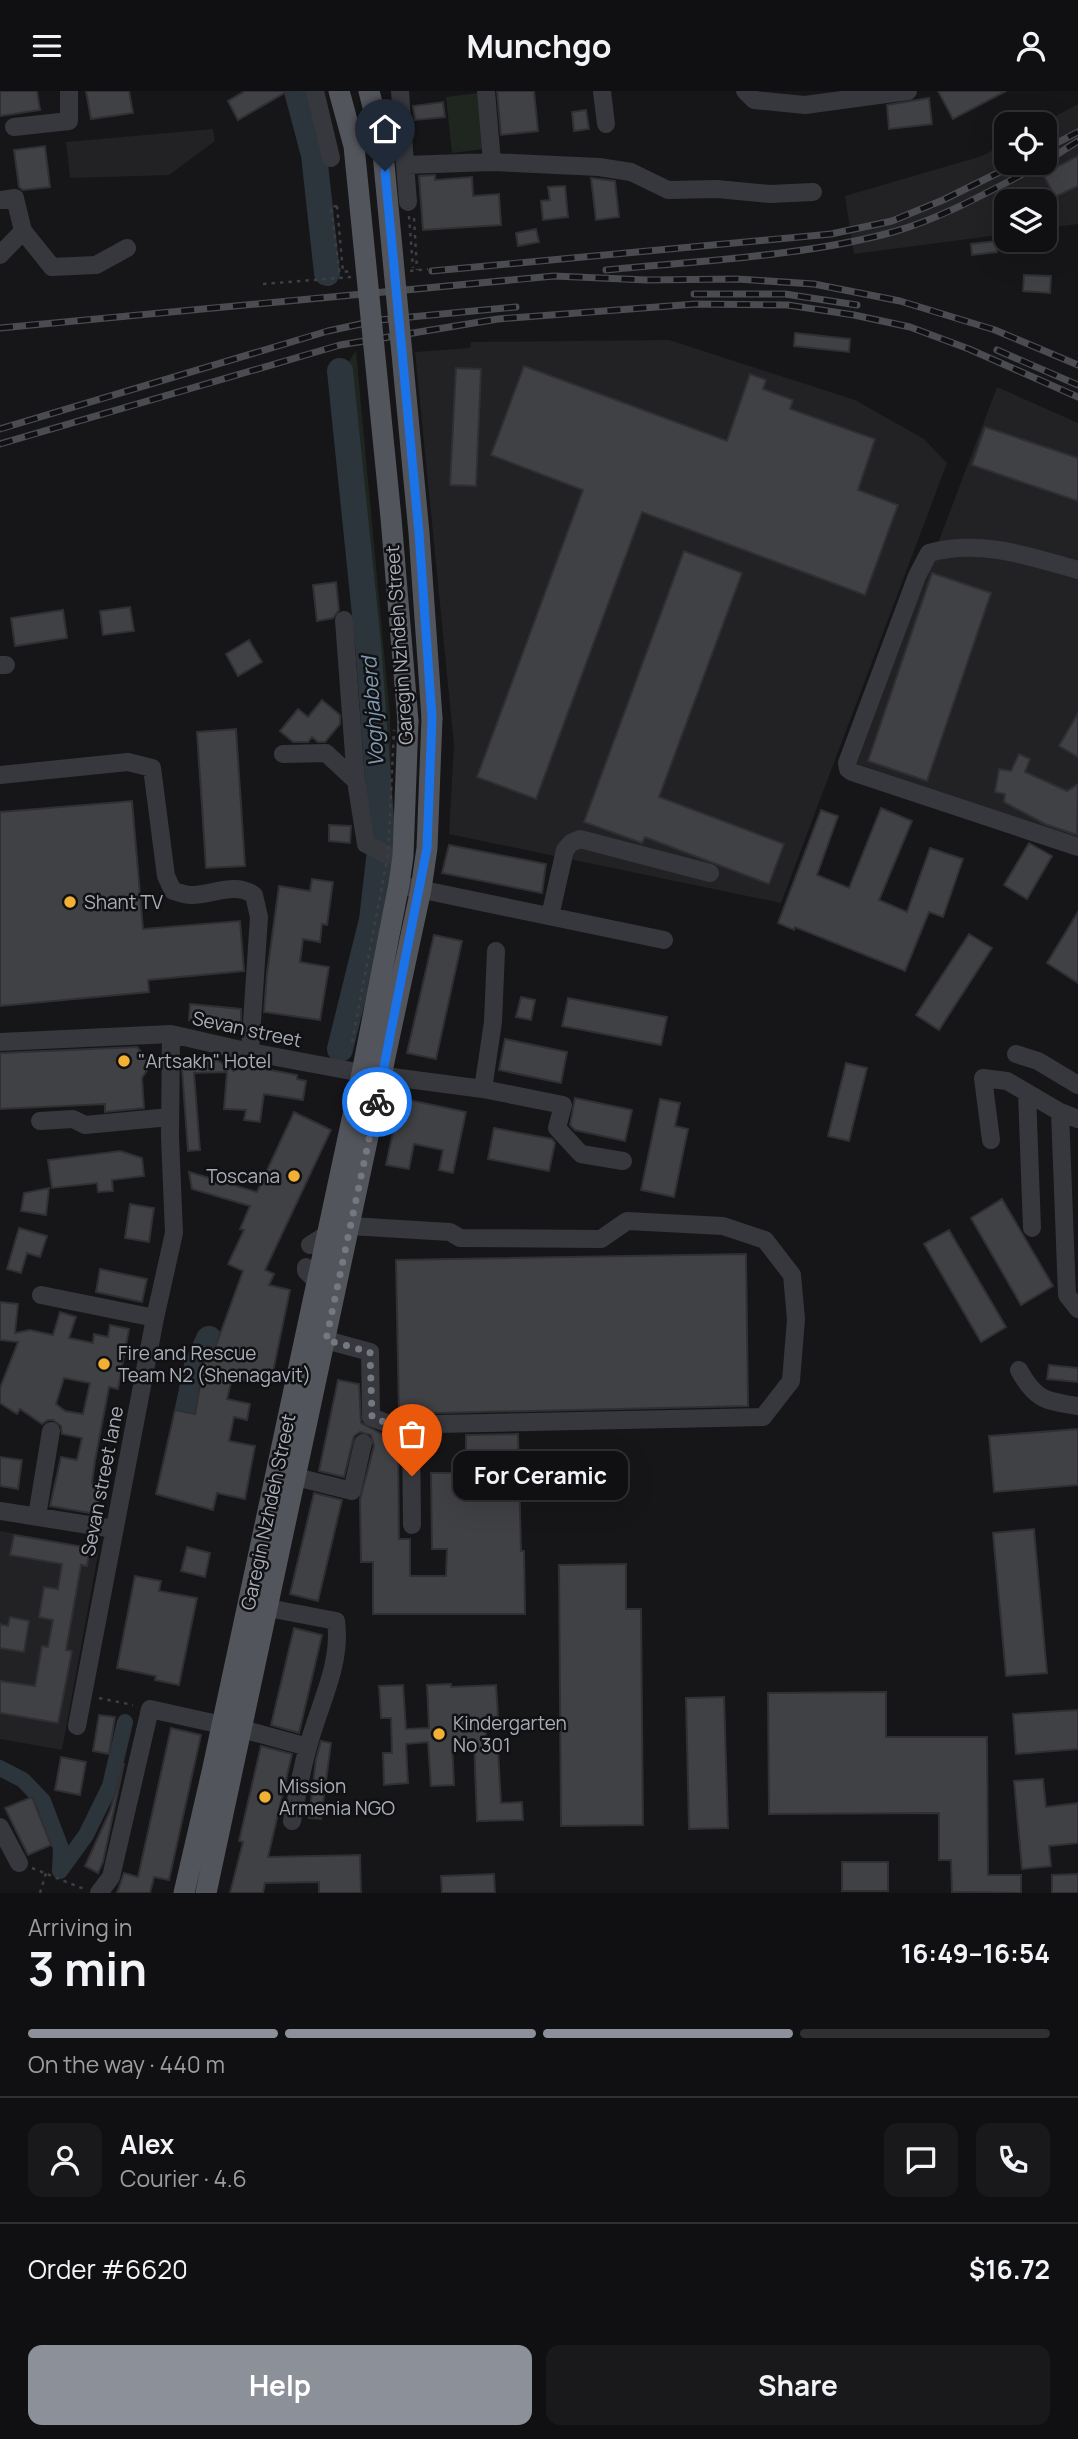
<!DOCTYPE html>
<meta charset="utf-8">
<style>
body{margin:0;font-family:Manrope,sans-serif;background:#19191b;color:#f1f3f6;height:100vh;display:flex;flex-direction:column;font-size:26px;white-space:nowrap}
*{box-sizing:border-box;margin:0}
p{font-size:23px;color:#9c9d9f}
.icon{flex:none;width:38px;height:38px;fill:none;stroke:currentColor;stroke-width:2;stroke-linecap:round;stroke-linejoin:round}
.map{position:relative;height:1802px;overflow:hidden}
.side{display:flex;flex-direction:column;background:#101012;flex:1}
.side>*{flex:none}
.fabs{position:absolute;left:994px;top:21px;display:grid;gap:14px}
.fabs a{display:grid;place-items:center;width:63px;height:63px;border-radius:14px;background:#101012;box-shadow:0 7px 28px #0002,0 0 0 2px #303032;font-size:35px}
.pin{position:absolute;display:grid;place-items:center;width:60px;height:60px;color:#fff;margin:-72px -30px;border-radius:50% 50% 50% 0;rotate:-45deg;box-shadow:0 0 7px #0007}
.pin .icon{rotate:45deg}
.courier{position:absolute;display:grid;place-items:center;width:70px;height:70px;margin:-35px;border:5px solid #1a73e8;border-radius:50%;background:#fff;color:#222;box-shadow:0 2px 9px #0007}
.bubble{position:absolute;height:49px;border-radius:14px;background:#101012;box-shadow:0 7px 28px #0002,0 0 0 2px #303032;font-size:23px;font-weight:700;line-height:49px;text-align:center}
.overview em{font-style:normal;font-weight:700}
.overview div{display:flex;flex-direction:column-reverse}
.overview{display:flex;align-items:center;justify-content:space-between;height:119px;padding:0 28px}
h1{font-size:46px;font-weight:700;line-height:52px}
.bar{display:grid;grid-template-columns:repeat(4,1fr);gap:10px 7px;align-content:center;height:84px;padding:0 28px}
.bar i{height:9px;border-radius:5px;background:#303032}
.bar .on{background:#8c9099}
.bar p{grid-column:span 4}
.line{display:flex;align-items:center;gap:18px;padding:0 28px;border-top:2px solid #303032}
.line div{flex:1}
.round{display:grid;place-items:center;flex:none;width:74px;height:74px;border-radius:14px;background:#19191b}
.action{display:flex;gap:14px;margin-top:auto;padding:14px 28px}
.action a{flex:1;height:80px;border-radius:14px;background:#8c9099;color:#fff;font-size:28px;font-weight:700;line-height:80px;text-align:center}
.action a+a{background:#19191b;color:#f1f3f6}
header{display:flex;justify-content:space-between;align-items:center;height:91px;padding:0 28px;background:#101012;font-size:32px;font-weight:700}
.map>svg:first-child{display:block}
.built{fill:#222225}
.green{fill:#1e261f}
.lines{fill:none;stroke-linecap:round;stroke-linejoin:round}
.canal{stroke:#2c353c;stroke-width:16}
.river{stroke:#2c353c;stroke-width:26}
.building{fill:#404145;stroke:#303034;stroke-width:2;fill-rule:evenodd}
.path{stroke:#3d3f44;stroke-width:2.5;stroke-dasharray:3.5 5;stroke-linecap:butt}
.minor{stroke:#37383d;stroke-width:18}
.major{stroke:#53555c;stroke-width:21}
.rail-casing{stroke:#4a4c52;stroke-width:7}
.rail{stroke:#111113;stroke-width:4.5;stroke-dasharray:13;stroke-linecap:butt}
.path-bridge{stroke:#3d3f44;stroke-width:2.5;stroke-dasharray:3.5 5;stroke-linecap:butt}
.major-bridge{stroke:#53555c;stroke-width:21}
.done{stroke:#757880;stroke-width:7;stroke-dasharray:0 12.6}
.route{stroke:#1a73e8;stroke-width:9}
.poi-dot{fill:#f2b134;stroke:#111113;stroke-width:2.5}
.labels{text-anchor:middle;stroke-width:5;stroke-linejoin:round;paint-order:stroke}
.street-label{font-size:19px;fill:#a8adb8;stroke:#111113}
.poi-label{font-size:19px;fill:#a8adb8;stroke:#111113;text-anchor:start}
.water-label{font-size:21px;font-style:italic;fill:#7f9bb3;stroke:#111113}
</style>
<header><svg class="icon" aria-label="menu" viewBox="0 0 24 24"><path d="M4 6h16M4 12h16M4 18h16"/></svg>Munchgo<svg class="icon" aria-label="person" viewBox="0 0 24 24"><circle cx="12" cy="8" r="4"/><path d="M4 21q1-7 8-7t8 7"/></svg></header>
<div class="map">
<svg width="1078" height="1802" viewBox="0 0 1078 1802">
<rect width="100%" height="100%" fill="#161618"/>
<path class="built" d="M1078,13V133L1045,137V110H1006V143L854,163L845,105L982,65L1006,52V72H1045V33H1041Z
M213,38L215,50L169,84L70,87L66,51Z
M669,249L855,309L924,348L947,372L781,812L449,743L454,654L415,261L470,257L471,251Z
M997,296L1078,332V749L855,672Z
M0,1440L99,1458L62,1659L0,1648Z"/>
<path class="green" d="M478,2L484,58L452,62L446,6Z
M356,260L390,626L391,675L386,733L376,730L366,723L362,699L368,651V624L358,560L360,534L340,303L342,281Z"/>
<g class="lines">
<path class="canal" d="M0,1677L23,1689L43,1710L61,1757L60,1780
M60,1780L86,1744L110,1695L125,1631"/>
<path class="river" d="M297,0L314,64L327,182
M340,280L368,553L382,742L372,829L340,958
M188,1318L197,1275L209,1248"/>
</g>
<path class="building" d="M0,0H37L40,19L0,25Z
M86,0H129L133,22L91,28Z
M245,0H288L238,29L228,10Z
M497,0H534L538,40L501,44Z
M938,0H1006L953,28Z
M929,7L932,33L889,38L887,14Z
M443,11L445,26L415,29L413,15Z
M586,19L589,38L574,40L572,21Z
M45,55L50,96L23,99L19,96L14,59Z
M1078,65V95L1055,106L1043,83Z
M435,84V89L472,86L473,105L499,103L501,134L423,139L419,85Z
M591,87L615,90L619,126L596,129Z
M565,95L568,126L543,129L541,110L550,109L548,96Z
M536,138L539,151L518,155L516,142Z
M996,150L997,161L972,164L971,153Z
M1024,184L1051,185L1050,202L1023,200Z
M795,242L850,248L849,261L794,255Z
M524,275L727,350L750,283L766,289L763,298L793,309L790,318L875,348L858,399L898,414L865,504L642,421L536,708L477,686L583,399L491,364Z
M456,277L481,278L476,395L450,394Z
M985,336L1078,367V410L972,374Z
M684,460L742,482L659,706L784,753L769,793L645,746L642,752L584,731Z
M932,482L991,502L927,690L868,670Z
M336,491L339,519L333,527L317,530L313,494Z
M130,516L134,540L103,544L100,520Z
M63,519L67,547L15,555L11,527Z
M249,549L262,571L238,585L226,563Z
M322,609L340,624V633L325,651H318L312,646L308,651H293L280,640L298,618L308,626Z
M1078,622V666L1059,655Z
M236,638L245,775L206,777L197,641Z
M1019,663L1030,668L1025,681L1067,700L1078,693L1077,744L1045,733L1004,711L1005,703L995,701L999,678L1011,680Z
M132,710L143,838L240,830L244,880L148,889L149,901L0,915V721Z
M881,717L912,730L879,809L907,821L930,757L963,768L943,826L929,821L905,880L795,836L794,839L778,832L821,719L838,725L817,784L849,797Z
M329,734L351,735L350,752L329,750Z
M1029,752L1052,765L1027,808L1004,794Z
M449,754L546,773L542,802L442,782Z
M312,788L333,791L327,834L322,833L320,851L303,848L300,871L329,876L320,929L264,921L267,882L279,795L310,800Z
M1078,821V892L1047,872Z
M969,843L992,857L939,939L916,924Z
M434,844L462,850L436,968L407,962Z
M521,906L535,909L531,929L516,926Z
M568,907L667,926L661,954L562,935Z
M190,913L241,918V931L189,929Z
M505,948L567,961L561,992L499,979Z
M137,956L151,973L142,987L144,1017L105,1021V1013L0,1018V962Z
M217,969L234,980L235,972L297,984V988L306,990L303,1009L264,1003L260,1031L244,1029L246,1019L224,1018L227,981L194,982L200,1059L188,1060L182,978L195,970Z
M846,972L867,977L849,1050L828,1045Z
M400,1007L466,1021L453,1082L439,1079L443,1059L414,1053L409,1078L386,1074Z
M575,1007L632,1019L625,1050L575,1039L570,1034Z
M660,1008L680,1012L675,1035L688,1038L674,1106L641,1099Z
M294,1021L331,1039L265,1179L274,1183L269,1194L290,1199L270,1295L232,1287L227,1308L250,1313L247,1329L234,1326L229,1350L255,1355L245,1408L217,1402L213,1419L156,1403L175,1319L195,1323L207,1255L215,1257L243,1180L228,1173L244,1139L240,1138L250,1115L192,1098L189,1081L257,1101Z
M494,1037L552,1048L555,1052L549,1080L488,1068Z
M120,1060L142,1067L144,1085L112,1089L113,1100L98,1101L97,1092L52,1097L48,1069Z
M49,1097L46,1124L21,1120L24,1102Z
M1002,1108L1053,1195L1021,1214L971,1127Z
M130,1113L154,1117L149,1151L125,1147Z
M19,1137L47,1145L40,1166L27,1162L21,1182L7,1178Z
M949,1139L1006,1236L981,1251L924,1153Z
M746,1163L748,1315L436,1322L399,1325L396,1169Z
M100,1178L147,1188L142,1211L96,1201Z
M0,1211L18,1213L15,1242L30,1239L53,1244L60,1221L76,1226L69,1247L93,1252L94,1243L108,1246L110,1234L129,1238L118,1298L109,1296L95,1370L92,1392L102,1393L96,1423L50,1415L61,1366L77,1369L82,1347L62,1343L61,1335L53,1329H48L42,1333L20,1318L17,1323L0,1312V1297L18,1251L0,1249ZM64,1287L90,1292L83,1323L65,1320L56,1313Z
M1049,1274L1078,1277V1291L1047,1288Z
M338,1289L359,1293L361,1332L382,1343L398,1358L399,1448H410V1485H446L447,1458H432L431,1382H466V1344L518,1343L521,1460H524L525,1523H373V1471H361L360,1408L374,1355L371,1344L360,1341L354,1345L344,1386L319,1380Z
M1078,1338V1394L994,1401L989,1345Z
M0,1366L22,1369L18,1398L0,1395Z
M314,1402L342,1409L318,1510L290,1503Z
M1034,1438L1047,1582L1006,1585L993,1442Z
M14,1444L90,1457L87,1475L81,1474L66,1559L72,1560L58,1632L0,1622V1590L35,1595L42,1555L48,1556L53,1529L39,1526L44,1496L58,1498L62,1473L10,1464Z
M187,1456L210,1462L205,1486L181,1480Z
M626,1473V1518H641L643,1734L561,1735L559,1474Z
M135,1485L161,1490L159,1500L197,1507L179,1594L155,1589L156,1585L117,1577Z
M10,1526L29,1530L24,1561L0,1557V1533L8,1535Z
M294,1537L322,1544L299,1642L271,1634Z
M451,1593V1596L496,1594L498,1626H485L487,1660H498L501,1712L522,1711L523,1729L477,1730L474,1648L452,1649L454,1694L431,1695L428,1651L406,1653L408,1692L384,1694L383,1662H392L391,1627H381L379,1595L403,1594L406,1638L429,1637L427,1594Z
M886,1601V1646H987L988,1784H1021V1802L952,1801L951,1769H939V1722L769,1723L768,1602Z
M724,1606L728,1737L689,1738L686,1607Z
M1078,1619V1658L1016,1663L1013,1623Z
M99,1624L115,1626L109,1663L93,1660Z
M171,1637L201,1644L169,1789L154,1786L150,1802H117L124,1782L138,1786Z
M321,1650L331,1652L321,1728L309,1727L316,1668Z
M261,1655L292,1663L268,1766L360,1764L361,1802H319V1791L265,1792L263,1802H230L243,1751L239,1750Z
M61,1666L86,1671L80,1704L55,1699Z
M124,1672L103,1771L98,1782L85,1775L110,1720Z
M1043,1688L1046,1716L1078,1712V1752L1049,1755L1051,1775L1022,1778L1014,1690Z
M32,1706L51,1754L28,1764L5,1717Z
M842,1771H888V1800H842Z
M494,1783L495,1802H442L441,1785Z
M1078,1783V1802H1052V1784Z"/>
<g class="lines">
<path class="path" d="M337,115L331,116L340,186
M337,115L343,181L350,180
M409,125L413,177
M414,127L417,179
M410,180L428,178
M263,193L351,186
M99,1607L133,1614
M32,1777L84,1798
M40,1802L46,1782"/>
<path class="minor" d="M315,0L331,67
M400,0L405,74L492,71L599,76L631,81L668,99L717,98L770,103L813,101
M486,0L492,71
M602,0L606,33
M745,0L754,9L805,14L908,0
M14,36L69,30V0
M405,74L408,111
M0,109L15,107L23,140L52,176L96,174L127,157
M0,164L23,140
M1078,479C1028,465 981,448 929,462L917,485L847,672L848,678L852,681L1078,756
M344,529L356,690L366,753L388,764L403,765
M0,574H6
M283,663L326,662L356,690
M0,684L128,671L152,677L166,785L173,800C178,801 185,804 190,804C211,805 234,790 254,804L259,826L250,961
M409,796L664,849
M550,825L565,759L571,752L580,748L710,782
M0,951L171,943L250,961L362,982L483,998L563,1014L557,1037L581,1063L623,1070
M1016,963L1038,970L1078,994
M483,998L493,931L496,860
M1027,1002L1032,1137
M1060,1021L1067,1204L1078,1218
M40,1030L73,1028L85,1034L170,1026
M991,1049L983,987L1007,990L1060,1021L1078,1028
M310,1154L328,1143
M306,1176V1180L317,1191
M41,1204L155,1227
M326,1249L370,1261L371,1326L399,1337L436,1333L763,1326L791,1290L796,1228L792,1184L765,1149L723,1135L627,1130L601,1148L460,1147L450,1141L350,1135
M1019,1279C1035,1309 1046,1310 1078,1315
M411,1336L412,1434
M296,1386L352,1400L363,1352
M0,1420L114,1438
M37,1425L51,1340
M268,1517L336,1530C342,1574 319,1613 308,1656C301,1680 297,1705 292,1730
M77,1635L155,1227L174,1142L170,1046L171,943
M242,1638L308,1656
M0,1736L19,1772
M99,1802L111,1786L150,1618L222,1634"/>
<path class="major" d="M184,1802L212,1681L362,982L399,793L403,765L408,630
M206,1802L421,798L427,757L432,627"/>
<g class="rail-casing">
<path id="rail" d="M1045,58L1078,41
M1045,71L1078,50
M606,179C698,170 805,165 893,141C946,126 995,97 1044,72
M432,180L831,143L892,130L943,109L1018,72
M694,203H785L857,214
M0,237L554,185L647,189L737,188L814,193L900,210L995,239L1078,274
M997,259L1078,294
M0,338L328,240L379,229L516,216
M0,353L340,254L498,228L696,213L788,214L854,224L910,236L969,258L1078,306"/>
</g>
<use href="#rail" class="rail"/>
<path class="path-bridge" d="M352,951L388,764L394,639"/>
<path class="major-bridge" d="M339,0L354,55L391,427L408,630
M369,0L382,52L419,442L432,627"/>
</g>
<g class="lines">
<path class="done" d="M377,1011L326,1249L370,1261L372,1326L399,1337L411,1335L412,1385"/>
<path class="route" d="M377,1011L427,757L432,627L419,442L385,80"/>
</g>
<g class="poi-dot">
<circle cx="70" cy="811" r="7"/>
<circle cx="124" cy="970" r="7"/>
<circle cx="294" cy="1085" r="7"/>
<circle cx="104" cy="1273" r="7"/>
<circle cx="439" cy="1643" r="7"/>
<circle cx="265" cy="1706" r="7"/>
</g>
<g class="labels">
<g class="street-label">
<text transform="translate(399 554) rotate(-94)" y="7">Garegin Nzhdeh Street</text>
<text transform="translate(247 938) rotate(12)" y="7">Sevan street</text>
<text transform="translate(102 1390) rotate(-79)" y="7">Sevan street lane</text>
<text transform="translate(268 1421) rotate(-78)" y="7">Garegin Nzhdeh Street</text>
</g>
<g class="poi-label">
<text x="84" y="818">Shant TV</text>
<text x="138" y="977">"Artsakh" Hotel</text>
<text x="280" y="1092" text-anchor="end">Tosсana</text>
<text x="118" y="1269">Fire and Rescue<tspan x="118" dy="22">Team N2 (Shenagavit)</tspan></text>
<text x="453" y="1639">Kindergarten<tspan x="453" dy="22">No 301</tspan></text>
<text x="279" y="1702">Mission<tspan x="279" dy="22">Armenia NGO</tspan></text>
</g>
<g class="water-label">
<text transform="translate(373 621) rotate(-94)" y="7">Voghjaberd</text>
</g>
</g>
</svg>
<div class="fabs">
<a><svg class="icon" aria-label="locate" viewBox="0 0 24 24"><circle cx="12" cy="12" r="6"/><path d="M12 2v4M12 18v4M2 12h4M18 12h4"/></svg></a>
<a><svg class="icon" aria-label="layers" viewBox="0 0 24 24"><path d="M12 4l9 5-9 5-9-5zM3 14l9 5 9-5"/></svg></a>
</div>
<div class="pin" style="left:412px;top:1385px;background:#ea580c"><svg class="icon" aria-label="bag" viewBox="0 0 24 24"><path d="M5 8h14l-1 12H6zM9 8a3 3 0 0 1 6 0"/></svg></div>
<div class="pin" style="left:385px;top:80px;background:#1f2937"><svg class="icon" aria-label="home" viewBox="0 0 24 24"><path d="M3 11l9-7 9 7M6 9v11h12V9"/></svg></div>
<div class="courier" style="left:377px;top:1011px"><svg class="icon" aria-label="bike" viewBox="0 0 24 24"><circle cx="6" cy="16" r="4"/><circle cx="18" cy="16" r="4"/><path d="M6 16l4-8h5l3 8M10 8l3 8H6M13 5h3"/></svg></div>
<div class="bubble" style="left:453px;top:1360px;width:175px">For Ceramic</div>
</div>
<section class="side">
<div class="overview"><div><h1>3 min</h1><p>Arriving in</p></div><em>16:49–16:54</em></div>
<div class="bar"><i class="on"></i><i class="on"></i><i class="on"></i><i></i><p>On the way · 440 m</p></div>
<div class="line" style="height:126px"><a class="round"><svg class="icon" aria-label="person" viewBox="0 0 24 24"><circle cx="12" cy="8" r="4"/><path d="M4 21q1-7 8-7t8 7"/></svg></a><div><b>Alex</b><p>Courier · 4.6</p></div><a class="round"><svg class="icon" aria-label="chat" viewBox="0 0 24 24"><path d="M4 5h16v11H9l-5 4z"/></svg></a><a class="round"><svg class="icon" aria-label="phone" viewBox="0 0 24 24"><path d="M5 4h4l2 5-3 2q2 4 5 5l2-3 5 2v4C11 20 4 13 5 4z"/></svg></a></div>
<div class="line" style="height:91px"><div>Order #6620</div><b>$16.72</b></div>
<div class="action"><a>Help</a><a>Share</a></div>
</section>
